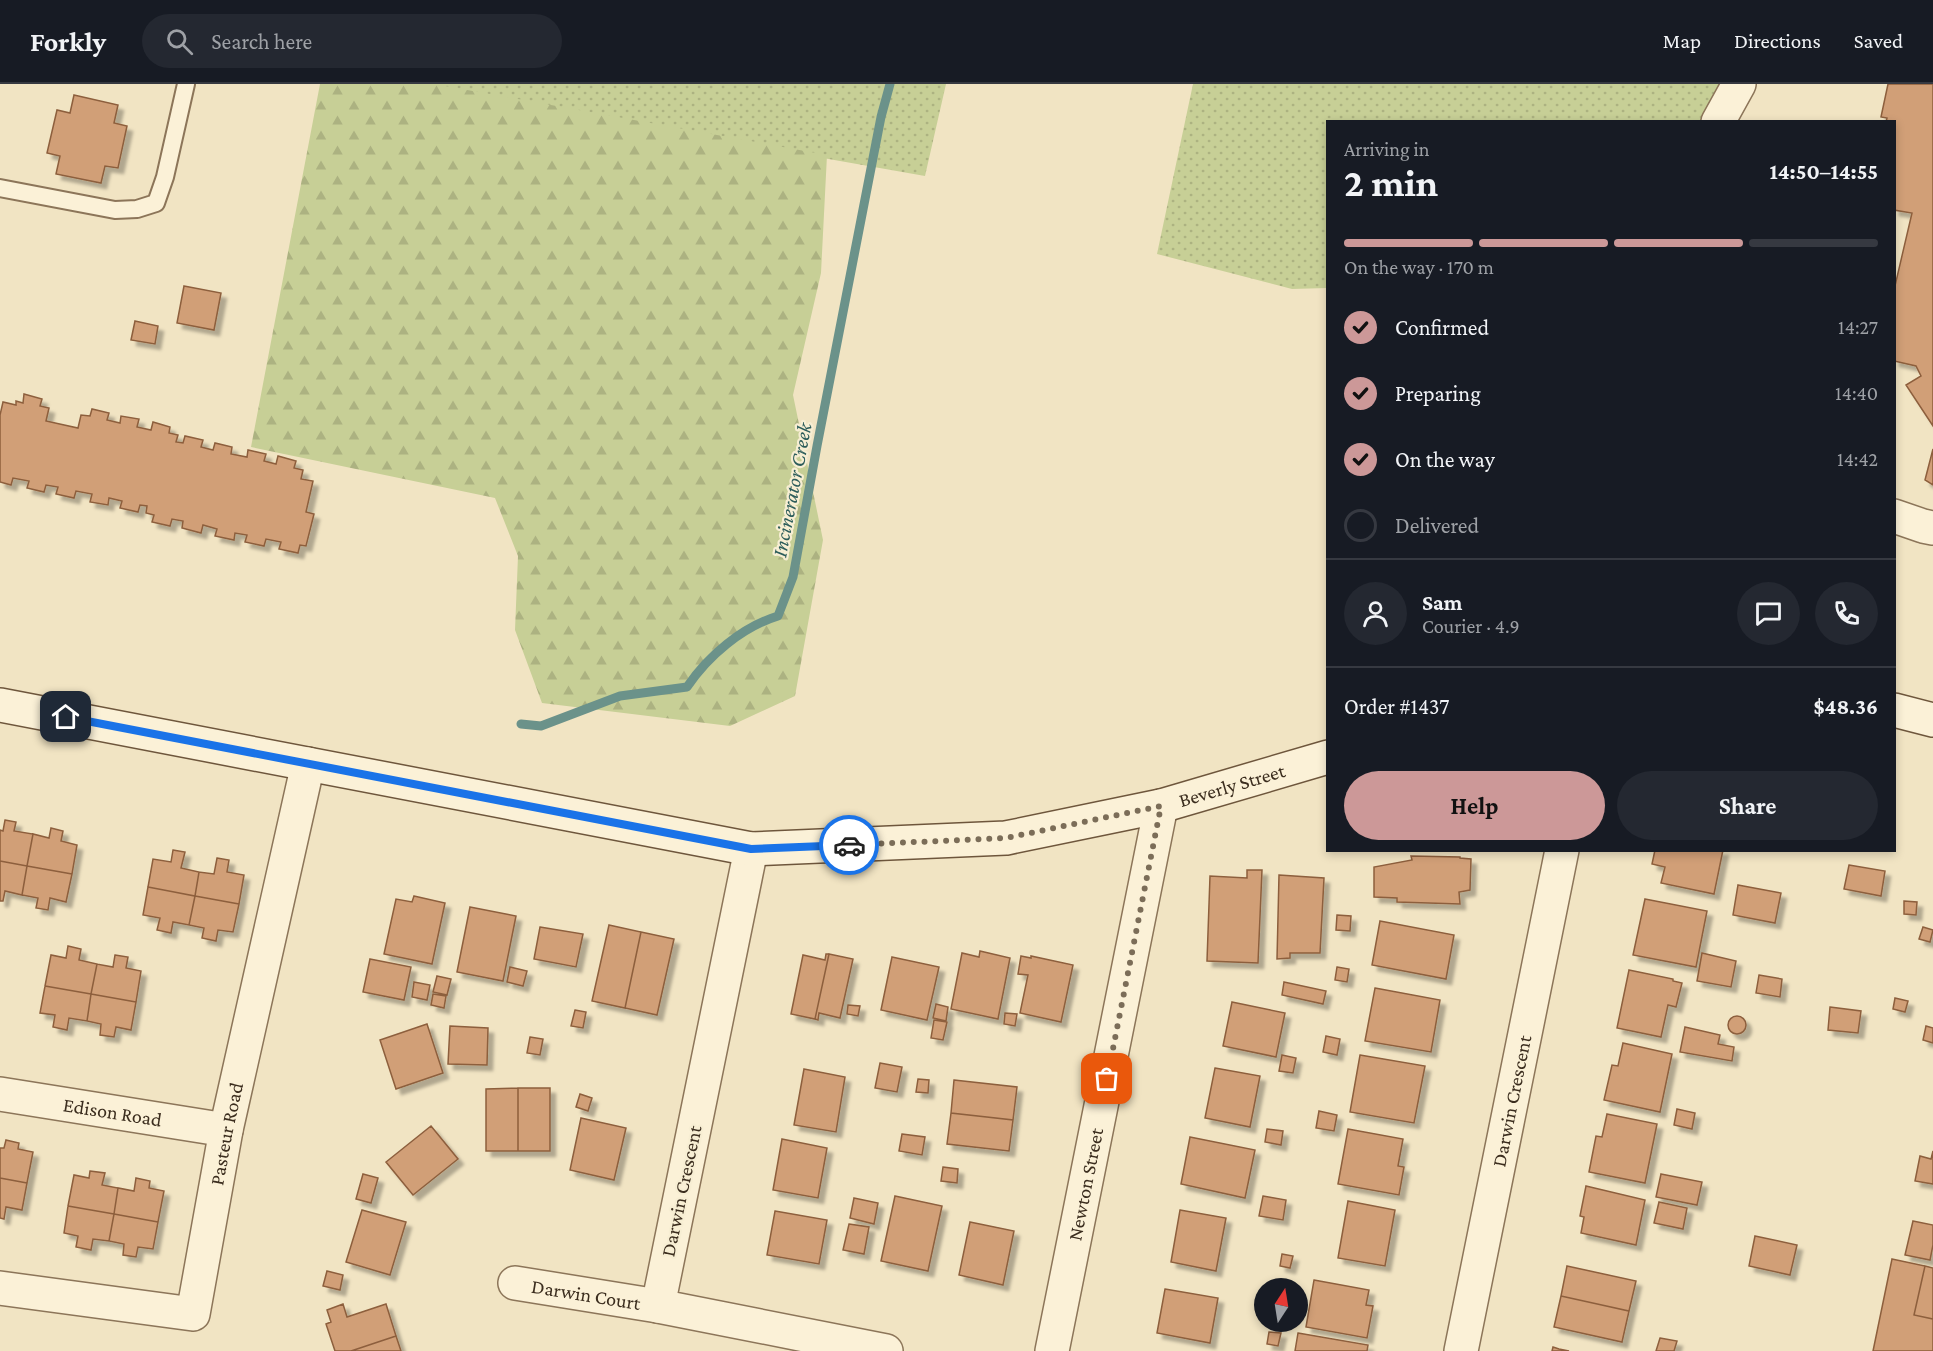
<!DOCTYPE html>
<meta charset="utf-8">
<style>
body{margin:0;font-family:"Crimson Pro",serif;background:#242831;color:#f1f3f6;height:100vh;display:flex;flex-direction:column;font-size:22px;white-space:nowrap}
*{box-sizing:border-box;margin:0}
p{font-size:20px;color:#9ea1a6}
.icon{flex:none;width:33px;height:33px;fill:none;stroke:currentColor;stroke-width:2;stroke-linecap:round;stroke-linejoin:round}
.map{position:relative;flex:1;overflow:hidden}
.drawer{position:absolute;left:1326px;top:36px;width:570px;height:732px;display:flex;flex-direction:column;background:#171b24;border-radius:0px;box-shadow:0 3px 9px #0003}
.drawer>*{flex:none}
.needle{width:39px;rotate:12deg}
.controls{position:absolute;left:1254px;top:1194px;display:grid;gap:12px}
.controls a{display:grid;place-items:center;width:54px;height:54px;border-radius:50%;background:#171b24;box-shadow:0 3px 9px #0003;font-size:30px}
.pin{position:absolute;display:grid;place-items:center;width:51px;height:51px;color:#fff;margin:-26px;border-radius:12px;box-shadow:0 3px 9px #0006}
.courier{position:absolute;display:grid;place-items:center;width:60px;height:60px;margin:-30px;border:4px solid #1a73e8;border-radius:50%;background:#fff;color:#222;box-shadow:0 2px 8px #0007}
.summary em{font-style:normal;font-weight:700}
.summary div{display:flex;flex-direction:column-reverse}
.summary{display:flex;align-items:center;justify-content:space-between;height:102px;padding:0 18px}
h1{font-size:39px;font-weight:700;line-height:45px}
.bar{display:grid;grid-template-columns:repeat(4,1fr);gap:9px 6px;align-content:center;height:72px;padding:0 18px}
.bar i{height:8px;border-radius:4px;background:#363941}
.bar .on{background:#cc9898}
.bar p{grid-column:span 4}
.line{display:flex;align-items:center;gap:15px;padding:0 18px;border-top:2px solid #363941}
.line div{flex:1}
.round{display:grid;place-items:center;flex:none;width:63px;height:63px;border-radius:32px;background:#242831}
ol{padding:0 18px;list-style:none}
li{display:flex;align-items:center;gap:18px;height:66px}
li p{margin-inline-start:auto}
li .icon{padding:6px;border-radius:50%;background:#cc9898;color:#111;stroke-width:4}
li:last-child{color:#9ea1a6}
li i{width:33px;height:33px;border:3px solid #363941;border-radius:50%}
.primary-button{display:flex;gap:12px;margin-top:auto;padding:12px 18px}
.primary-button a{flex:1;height:69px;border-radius:36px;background:#cc9898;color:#111;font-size:24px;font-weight:700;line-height:69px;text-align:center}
.primary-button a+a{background:#242831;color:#f1f3f6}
header{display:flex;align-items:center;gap:36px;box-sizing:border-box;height:84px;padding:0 30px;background:#171b24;border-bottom:2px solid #363941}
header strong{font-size:28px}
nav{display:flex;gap:33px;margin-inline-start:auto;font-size:21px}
.search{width:420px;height:54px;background:#242831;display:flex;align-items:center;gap:15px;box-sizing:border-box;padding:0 21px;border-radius:33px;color:#9ea1a6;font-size:22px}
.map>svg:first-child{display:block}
.grass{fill:url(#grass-dots)}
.forest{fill:url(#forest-firs)}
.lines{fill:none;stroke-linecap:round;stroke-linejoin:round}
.stream{stroke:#6b928a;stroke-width:9}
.building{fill:#d19f77;stroke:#8d5f3d;stroke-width:1.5;filter:url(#shadow)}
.lane-casing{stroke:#8c7559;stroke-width:20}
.street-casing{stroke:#8c7559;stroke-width:36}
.secondary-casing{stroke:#6e563c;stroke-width:36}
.lane{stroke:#fbf1d7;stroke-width:16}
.street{stroke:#fbf1d7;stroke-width:33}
.secondary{stroke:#fbf1d7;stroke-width:33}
.done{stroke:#7b6d58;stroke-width:6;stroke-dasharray:0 10.8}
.route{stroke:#1a73e8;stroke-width:8}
.labels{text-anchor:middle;stroke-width:4.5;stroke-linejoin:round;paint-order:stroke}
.street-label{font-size:20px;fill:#3b2d1e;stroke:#f7eed3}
.water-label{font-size:21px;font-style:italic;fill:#2c5c5a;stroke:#f7eed3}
</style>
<header>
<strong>Forkly</strong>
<div class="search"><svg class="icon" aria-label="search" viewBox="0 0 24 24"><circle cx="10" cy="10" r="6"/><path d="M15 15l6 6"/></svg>Search here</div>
<nav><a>Map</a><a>Directions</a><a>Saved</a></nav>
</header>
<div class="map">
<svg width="1933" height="1267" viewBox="0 0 1933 1267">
<defs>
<pattern id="grass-dots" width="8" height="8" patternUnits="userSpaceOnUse" patternTransform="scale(1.5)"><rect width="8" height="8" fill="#c7cf96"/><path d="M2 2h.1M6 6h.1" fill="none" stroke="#acb281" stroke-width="1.8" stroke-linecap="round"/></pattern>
<pattern id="forest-firs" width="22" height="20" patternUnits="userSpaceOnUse" patternTransform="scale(1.5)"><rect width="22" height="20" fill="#c7cf96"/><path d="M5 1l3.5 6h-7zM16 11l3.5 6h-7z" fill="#acb281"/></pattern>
<filter id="shadow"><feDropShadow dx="5.5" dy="5.5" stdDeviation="1.5" flood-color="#0004"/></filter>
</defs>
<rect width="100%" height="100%" fill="#f1e4c3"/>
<path class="grass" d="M402,0H946L925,92Z
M1193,0H1721L1701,37L1328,38L1327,204L1292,205L1157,170Z"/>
<path class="forest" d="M320,0H434L827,71L821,189L793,311L823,456L795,612L730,642L542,619L515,546L518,472L495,414L251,363Z"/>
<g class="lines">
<path class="stream" d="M521,640L541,642L620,612L687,603C708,572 742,543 778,532L793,493L817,362L881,33L890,0"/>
</g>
<path class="building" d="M1888,0H1933V342L1906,301L1921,292L1916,282L1894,277V206L1912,129L1894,126V38H1886L1887,34L1881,33Z
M74,11L118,21L114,39L127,42L118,84L105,82L101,99L56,90L60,72L47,69L57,26L70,29Z
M184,202L221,209L214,246L177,239Z
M135,237L158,242L155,260L131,256Z
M24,310L42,315L40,322L49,324L46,337L78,344L81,331L90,332L92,325L109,329L107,336L120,339L121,332L139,335L137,343L151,346L153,338L170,343L169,349L178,351L176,358L183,359L185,352L203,356L201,363L213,366L215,359L232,363L231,370L247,373L248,366L266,370L264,377L276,380L278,372L296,377L294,384L303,386L301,395L313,397L306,428L314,430L306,462L300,461L298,469L279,465L281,458L266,455L264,462L245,458L247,451L235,449L234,456L215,452L217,445L203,441L201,449L182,444L183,437L172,435L170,442L152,438L154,431L146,429L147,422L140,421L138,428L120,424L122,417L109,414L108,421L90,418L92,410L76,407L74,414L56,410L58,403L46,401L44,408L27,404L29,397L13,394L11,401L0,398V331L3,318L16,321V317L23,319Z
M1933,365V401L1925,396Z
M5,736L16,738L14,747L33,750L27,782L0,777V746L3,747Z
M51,744L63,747L61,757L77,761L72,790L27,782L33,750L49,754Z
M173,766L185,768L181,784L199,788L195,812L148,803L153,775L171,778Z
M1655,766H1723L1714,810L1661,799L1665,783L1652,780Z
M1411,772L1460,773V774L1471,775L1470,806L1459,808L1460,820L1397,818V814L1374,813V783L1412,776Z
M217,774L229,776L227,788L244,791L239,820L195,812L199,788L214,790Z
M0,777L27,782L22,811L5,807L3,817H0Z
M1849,781L1885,787L1881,812L1844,805Z
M27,782L72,790L66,818L50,814L48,826L36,824L38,814L22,811Z
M1247,786H1262L1258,879L1207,877L1210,792L1247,794Z
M1279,791L1324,794L1320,869H1290V874L1277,875Z
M1738,801L1781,809L1775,839L1733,831Z
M148,803L195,812L189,841L173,838L171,849L157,846L160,834L143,831Z
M195,812L239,820L233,848L218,846L216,857L202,854L204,844L189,841Z
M414,812L445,819L432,880L384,870L396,815L412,818Z
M1645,815L1707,827L1696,883L1633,871Z
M1904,817L1917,818L1916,831L1904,830Z
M470,823L516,832L503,897L457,888Z
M1337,831L1351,832L1350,847L1336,846Z
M1380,837L1454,851L1446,895L1372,881Z
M609,841L641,848L625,924L592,917Z
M540,843L583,850L576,883L534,875Z
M1923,843L1933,846L1930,858L1919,855Z
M641,848L674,855L657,931L625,924Z
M68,862L81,865L79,876L97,880L91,910L45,902L51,871L66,874Z
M980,867L1010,874L998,935L951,925L962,869L979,873Z
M1702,869L1736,877L1731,903L1697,897Z
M826,870H829L815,935L791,930L803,871L825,876Z
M829,870L853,875L840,934L819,929L818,936L815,935Z
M115,871L128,873L126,884L141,887L136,918L91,910L97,880L113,883Z
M1021,872L1031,874V872L1073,881L1061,938L1020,929L1028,891L1018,890Z
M892,873L939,883L927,936L881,926Z
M370,875L411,883L404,916L363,908Z
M510,883L527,887L523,902L507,898Z
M1337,883L1349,885L1347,898L1335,896Z
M1629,886L1673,895V897L1682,899L1676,923L1668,921L1661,953L1617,944Z
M1759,891L1782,895L1780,913L1756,909Z
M437,892L451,895L447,911L433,908Z
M414,898L430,901L427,916L412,913Z
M1284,898L1326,907L1323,920L1282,911Z
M45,902L91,910L87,937L69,934L67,946L53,943L55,931L40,929Z
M1375,904L1440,916L1431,968L1365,957Z
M91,910L136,918L131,946L116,943L114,953L100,951L101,940L87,937Z
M433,910L446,912L444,924L431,921Z
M1895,914L1908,917L1905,928L1893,925Z
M1232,918L1285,929L1276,973L1223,962Z
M936,920L948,923L946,937L933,934Z
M848,921L860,922L858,932L847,930Z
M1830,923L1861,927L1858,949L1828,946Z
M575,926L586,928L583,944L571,942Z
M1005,929L1017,930L1015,942L1004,940Z
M1728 941a9 9 0 1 1 18 0a9 9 0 1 1-18 0Z
M934,936L947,938L943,956L931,954Z
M427,940L443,989L396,1005L380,956Z
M450,942L488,944L487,981L448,980Z
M1926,942L1933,944V959L1923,956Z
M1685,943L1720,951L1718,960L1734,963L1732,977L1680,968Z
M1326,952L1340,955L1337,971L1323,968Z
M530,953L543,955L540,971L527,969Z
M1623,959L1672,970L1660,1028L1604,1016L1612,981L1618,982Z
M1282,971L1296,974L1293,989L1279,987Z
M1360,971L1425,982L1414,1039L1350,1028Z
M880,979L902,983L897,1008L875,1004Z
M1215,984L1260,992L1250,1043L1205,1034Z
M804,985L845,993L836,1048L794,1041Z
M918,995L929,996L928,1009L916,1008Z
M954,996L1017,1003L1013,1036L951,1029Z
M518,1004H550V1067H518Z
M518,1004V1067H486V1005Z
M580,1010L592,1014L588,1027L576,1023Z
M1677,1025L1695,1029L1692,1045L1674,1041Z
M1319,1027L1337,1031L1334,1047L1316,1044Z
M951,1029L1013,1036L1009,1067L947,1060Z
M1607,1030L1657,1040L1645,1099L1589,1088L1596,1052L1602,1053Z
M581,1034L626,1044L614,1096L570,1086Z
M431,1042L458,1075L413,1111L386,1078Z
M1267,1045L1283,1047L1281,1061L1265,1058Z
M1348,1045L1403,1055L1398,1082L1404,1083L1399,1111L1338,1100Z
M902,1050L925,1053L922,1071L899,1067Z
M1190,1053L1255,1066L1245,1114L1181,1100Z
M782,1055L827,1064L818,1114L773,1106Z
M6,1056L19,1059L18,1065L33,1068L27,1099L0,1094V1064H4Z
M1933,1067V1100L1915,1097L1920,1072L1931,1075Z
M943,1083L958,1085L957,1099L941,1097Z
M90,1087L105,1089L102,1101L118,1104L114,1130L68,1122L74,1091L89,1094Z
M363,1090L378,1094L371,1119L356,1115Z
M1661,1090L1702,1098L1697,1121L1656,1113Z
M0,1094L27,1099L22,1126L6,1123L4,1135L0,1134Z
M136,1094L150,1097L149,1104L164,1107L158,1138L114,1130L118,1104L134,1107Z
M1586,1102L1645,1116L1636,1161L1581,1149L1584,1133L1580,1132Z
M895,1112L942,1122L928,1187L881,1177Z
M1263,1112L1286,1116L1283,1136L1259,1132Z
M854,1114L878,1119L874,1140L850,1134Z
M1348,1117L1395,1126L1385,1182L1338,1174Z
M1659,1118L1687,1124L1683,1145L1654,1139Z
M68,1122L114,1130L109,1157L93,1155L91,1166L76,1163L78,1152L64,1149Z
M362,1126L406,1138L390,1191L346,1178Z
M1180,1126L1226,1134L1216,1187L1171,1178Z
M775,1127L827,1136L819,1180L767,1171Z
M114,1130L158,1138L153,1165L138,1163L136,1173L123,1171L124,1160L109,1157Z
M1913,1137L1933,1141V1161L1930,1176L1905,1171Z
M970,1138L1014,1147L1003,1201L959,1191Z
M849,1140L869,1143L864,1170L843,1166Z
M1755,1152L1797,1161L1790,1191L1749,1182Z
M1282,1170L1293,1172L1290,1184L1280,1182Z
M1892,1175L1925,1182L1914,1231L1933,1235V1267H1873Z
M1567,1182L1636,1197L1629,1227L1561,1212Z
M1925,1182L1933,1184V1235L1914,1231Z
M327,1187L343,1191L340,1206L323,1202Z
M1314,1196L1369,1206L1366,1221L1373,1222L1367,1254L1306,1243Z
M1165,1205L1218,1214L1210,1259L1157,1249Z
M1561,1212L1629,1227L1622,1258L1554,1243Z
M343,1220L347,1233L386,1220L396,1252L351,1267H335L326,1240L331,1238L327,1226Z
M1269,1248L1281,1249L1278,1262L1267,1260Z
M1298,1249L1368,1261L1367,1267H1295Z
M396,1252L401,1267H351Z
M1660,1254L1677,1257L1674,1267H1656Z
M1553,1263L1559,1265L1569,1267H1552Z"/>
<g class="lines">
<g class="lane-casing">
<path id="lane" d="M0,104L115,126L137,125L156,119L165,93L186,0"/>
</g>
<g class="street-casing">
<g id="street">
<path d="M1718,38L1739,0"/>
<path d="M1894,432L1923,442L1933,444"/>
<path d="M751,765L658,1222L886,1267"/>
<path id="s1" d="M0,1010L226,1046"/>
<path id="s2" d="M515,1199L658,1222"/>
<path id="s3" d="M0,1204L193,1230L226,1046L308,680"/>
<path id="s4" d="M1052,1267L1161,722"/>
<path id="s5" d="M1461,1267L1562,766"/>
</g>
</g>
<g class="secondary-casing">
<g id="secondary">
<path id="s6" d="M0,621L751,765L1006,754L1161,722L1328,673"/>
<path d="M1894,626L1933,636"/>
</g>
</g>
<use href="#lane" class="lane"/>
<use href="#street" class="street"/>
<use href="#secondary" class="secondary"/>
</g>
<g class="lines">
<path class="done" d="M849,761L1006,754L1161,722L1107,995"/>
<path class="route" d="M66,633L751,765L849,761"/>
</g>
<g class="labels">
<g class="street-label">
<text dy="7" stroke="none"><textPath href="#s6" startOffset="1252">Beverly Street</textPath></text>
<text dy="7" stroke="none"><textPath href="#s5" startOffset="255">Darwin Crescent</textPath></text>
<text dy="7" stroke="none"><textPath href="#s1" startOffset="114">Edison Road</textPath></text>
<text dy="7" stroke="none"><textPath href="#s3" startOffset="378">Pasteur Road</textPath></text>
<text dy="7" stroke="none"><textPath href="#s4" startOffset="170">Newton Street</textPath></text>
<text transform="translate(681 1107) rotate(-78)" y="7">Darwin Crescent</text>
<text dy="7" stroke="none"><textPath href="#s2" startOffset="72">Darwin Court</textPath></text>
</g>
<g class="water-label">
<text transform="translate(792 406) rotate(-79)" y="7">Incinerator Creek</text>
</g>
</g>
</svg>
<div class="controls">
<a><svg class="needle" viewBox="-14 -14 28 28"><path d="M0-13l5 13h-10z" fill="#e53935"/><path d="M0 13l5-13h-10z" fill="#9ea1a6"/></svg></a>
</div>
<div class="pin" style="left:1107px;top:995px;background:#ea580c"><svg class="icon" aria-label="bag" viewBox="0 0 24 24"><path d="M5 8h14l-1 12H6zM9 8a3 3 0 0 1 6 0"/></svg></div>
<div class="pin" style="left:66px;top:633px;background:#1f2937"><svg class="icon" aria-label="home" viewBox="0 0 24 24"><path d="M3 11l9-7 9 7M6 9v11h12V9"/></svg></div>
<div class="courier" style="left:849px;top:761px"><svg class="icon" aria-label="car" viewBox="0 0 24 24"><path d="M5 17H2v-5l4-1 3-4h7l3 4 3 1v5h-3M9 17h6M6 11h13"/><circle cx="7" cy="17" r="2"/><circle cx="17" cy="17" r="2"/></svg></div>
<section class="drawer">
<div class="summary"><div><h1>2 min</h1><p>Arriving in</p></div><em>14:50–14:55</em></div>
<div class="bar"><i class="on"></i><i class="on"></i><i class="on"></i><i></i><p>On the way · 170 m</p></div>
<ol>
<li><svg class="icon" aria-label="check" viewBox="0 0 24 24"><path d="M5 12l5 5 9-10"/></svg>Confirmed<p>14:27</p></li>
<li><svg class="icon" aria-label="check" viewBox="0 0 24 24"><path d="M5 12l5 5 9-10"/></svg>Preparing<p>14:40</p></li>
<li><svg class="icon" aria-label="check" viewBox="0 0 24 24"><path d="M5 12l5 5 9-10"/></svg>On the way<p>14:42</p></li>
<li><i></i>Delivered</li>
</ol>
<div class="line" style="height:108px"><a class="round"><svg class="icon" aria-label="person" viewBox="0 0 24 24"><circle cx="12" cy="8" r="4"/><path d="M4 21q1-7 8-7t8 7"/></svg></a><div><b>Sam</b><p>Courier · 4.9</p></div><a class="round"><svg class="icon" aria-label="chat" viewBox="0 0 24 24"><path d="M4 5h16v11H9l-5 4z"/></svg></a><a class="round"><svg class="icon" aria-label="phone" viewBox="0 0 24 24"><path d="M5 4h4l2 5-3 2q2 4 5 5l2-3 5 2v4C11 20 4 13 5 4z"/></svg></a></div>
<div class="line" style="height:78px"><div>Order #1437</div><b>$48.36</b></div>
<div class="primary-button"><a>Help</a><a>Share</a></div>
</section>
</div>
